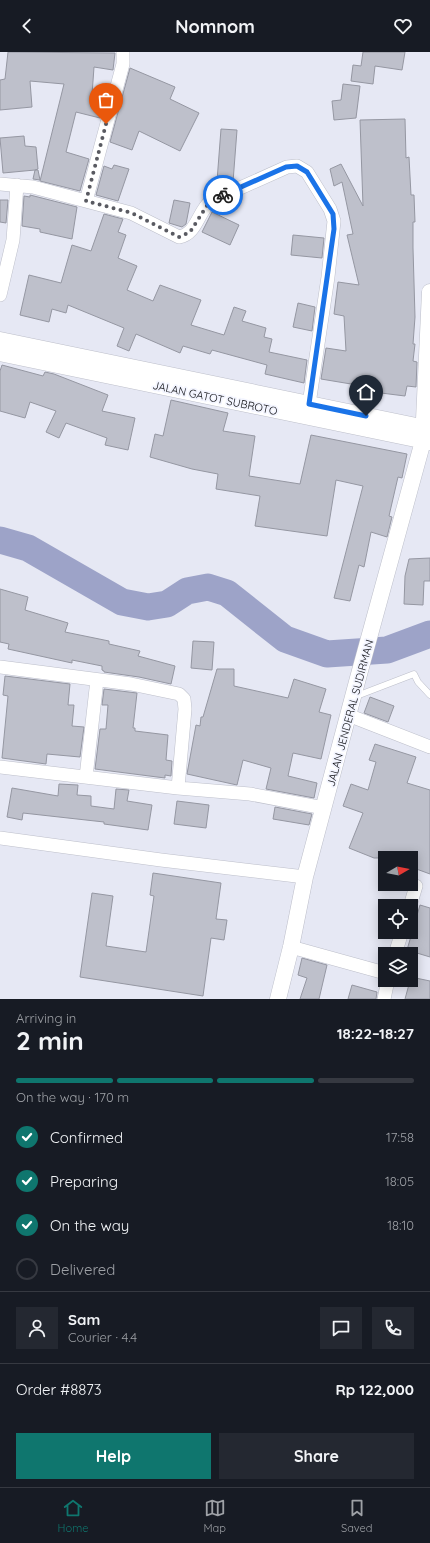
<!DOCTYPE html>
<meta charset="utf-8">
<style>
body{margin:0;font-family:Quicksand,sans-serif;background:#242831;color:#f1f3f6;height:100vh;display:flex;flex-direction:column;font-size:15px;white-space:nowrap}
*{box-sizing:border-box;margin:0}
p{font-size:13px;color:#9ea1a6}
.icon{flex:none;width:22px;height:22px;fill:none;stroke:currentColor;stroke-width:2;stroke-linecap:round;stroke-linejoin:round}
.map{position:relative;height:947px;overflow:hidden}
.details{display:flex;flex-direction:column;background:#171b24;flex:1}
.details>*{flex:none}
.needle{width:26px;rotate:80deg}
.tools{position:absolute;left:378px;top:799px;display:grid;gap:8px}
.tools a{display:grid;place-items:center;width:40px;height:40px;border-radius:0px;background:#171b24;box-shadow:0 2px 10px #0003;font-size:20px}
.pin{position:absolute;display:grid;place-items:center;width:34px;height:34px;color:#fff;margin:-41px -17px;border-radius:50% 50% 50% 0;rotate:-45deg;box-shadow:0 0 4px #0007}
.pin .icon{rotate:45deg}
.courier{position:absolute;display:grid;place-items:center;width:40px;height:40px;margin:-20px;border:3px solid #1a73e8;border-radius:50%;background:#fff;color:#222;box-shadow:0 1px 5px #0007}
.head em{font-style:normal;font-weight:700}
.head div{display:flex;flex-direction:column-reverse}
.head{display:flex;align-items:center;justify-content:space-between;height:68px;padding:0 16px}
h1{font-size:26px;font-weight:700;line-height:30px}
.bar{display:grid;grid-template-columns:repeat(4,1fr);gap:6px 4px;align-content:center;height:48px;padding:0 16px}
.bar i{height:5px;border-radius:3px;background:#363941}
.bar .on{background:#0f766e}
.bar p{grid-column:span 4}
.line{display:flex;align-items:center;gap:10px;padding:0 16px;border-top:1px solid #363941}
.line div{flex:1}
.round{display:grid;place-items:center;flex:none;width:42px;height:42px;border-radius:0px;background:#242831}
ol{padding:0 16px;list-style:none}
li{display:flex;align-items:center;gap:12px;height:44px}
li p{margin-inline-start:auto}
li .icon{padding:4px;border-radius:50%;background:#0f766e;color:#fff;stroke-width:4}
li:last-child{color:#9ea1a6}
li i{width:22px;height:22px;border:2px solid #363941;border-radius:50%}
.action{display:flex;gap:8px;margin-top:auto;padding:8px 16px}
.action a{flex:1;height:46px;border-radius:0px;background:#0f766e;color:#fff;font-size:16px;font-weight:700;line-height:46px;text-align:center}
.action a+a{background:#242831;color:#f1f3f6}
header{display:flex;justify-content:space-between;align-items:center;height:52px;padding:0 16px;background:#171b24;font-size:18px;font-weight:700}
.dock{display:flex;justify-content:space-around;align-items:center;height:56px;border-top:1px solid #363941;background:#171b24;font-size:11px;color:#9ea1a6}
.dock a{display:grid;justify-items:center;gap:2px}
.dock .on{color:#0f766e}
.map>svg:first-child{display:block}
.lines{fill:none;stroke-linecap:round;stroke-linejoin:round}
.river{stroke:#9da3c8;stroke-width:27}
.building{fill:#bec0cb;stroke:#9597a2}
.service-casing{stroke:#bdbfca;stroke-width:7}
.minor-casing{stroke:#bdbfca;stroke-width:14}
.tertiary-casing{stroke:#bdbfca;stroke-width:17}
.service{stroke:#fff;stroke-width:6}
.minor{stroke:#fff;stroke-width:13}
.tertiary{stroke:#fff;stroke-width:16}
.done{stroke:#595a61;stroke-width:4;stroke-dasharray:0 7.2}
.route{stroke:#1a73e8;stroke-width:5}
.labels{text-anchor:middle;stroke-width:3.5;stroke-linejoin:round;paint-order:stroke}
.street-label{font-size:11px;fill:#0d0e12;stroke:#f3f5ff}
</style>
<header><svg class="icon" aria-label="back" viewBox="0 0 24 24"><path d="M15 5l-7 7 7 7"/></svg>Nomnom<svg class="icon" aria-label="heart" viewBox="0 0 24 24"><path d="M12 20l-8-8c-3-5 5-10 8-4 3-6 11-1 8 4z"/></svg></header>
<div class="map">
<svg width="430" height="947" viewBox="0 0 430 947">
<rect width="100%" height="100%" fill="#e6e8f4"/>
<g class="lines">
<path class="river" d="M0,488L28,496L122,550L148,555L167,552L187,539L208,535L227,541L285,587L327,602L387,598L430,582"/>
</g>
<path class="building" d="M8,0L115,1L113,18L94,15L92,43L105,47L100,66L76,60L66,100L89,107L80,139L40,129L64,32L30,29L32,55L0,58V28L5,27Z
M363,0H405L402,18L375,14L373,32L351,29L353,13L361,14Z
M130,16L175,35L170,47L199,61L180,99L139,79L132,98L110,90Z
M343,32L360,34L356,66L334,68L332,49L341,48Z
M405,67L406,106L409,105L411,143H414L415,170H413V196L415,265L413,292H415L413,309L417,310L416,335L407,334L405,344L381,341V337L321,327L326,296L346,299L344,264L334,262L338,230L359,233L347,183L353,182L342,130L334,134L330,117L341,112L363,154L360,68Z
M221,77L237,78L233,130L217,129Z
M24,84L25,94L36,95L38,117L35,118H38L40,128L33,127L35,118L3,121L0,86Z
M114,113L129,117L118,149L96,143L104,114L112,117Z
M30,143L77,155L72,187L40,180V177L22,174L24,144L30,145Z
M0,148H8L6,171L0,170Z
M174,148L190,151L186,172L182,175L169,171Z
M212,160L239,173L230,193L202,180Z
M104,162L123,167L118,180L126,183L118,206L137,214L127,238L153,249L160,233L201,248L191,273L224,283L234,255L246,259L242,269L266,276L264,285L272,287L269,300L307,308L304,331L265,322L267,313L212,298L210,302L183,294L180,301L136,282L129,299L117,294L124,276L68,253L66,261L52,257L49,270L20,263L29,223L61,231L72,193L91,199Z
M293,183L324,186L322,206L291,203Z
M298,251L315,255L312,279L293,275Z
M2,313L43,324L45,320L54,322L108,343L102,359L135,366L128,398L105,393L107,386L66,371L59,386L46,380L56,359L30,350L25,366L0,359V319Z
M171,348L228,361L223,379L255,384L249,424L300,432L311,383L407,402L402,426L398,425L389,464L392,465L387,485L371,480L364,515L359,513L350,549L334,546L363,434L336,428L327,484L255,474L260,444L216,437L218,422L192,417L150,405L155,382L163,384Z
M430,506V529H424L423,553L404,552L405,524L409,507Z
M0,537L28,545L25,558L68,571L65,580L109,589V592L140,599L138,604L175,614L171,632L139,625L104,620V619L102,618V614L72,608V611L8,597L9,592L0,590Z
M193,589L214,590L212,618L191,616Z
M217,617H234V634L288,646L294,627L326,637L319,660L331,663L321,707L293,701L288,724L317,731L314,746L266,737L271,716L243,708L237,733L187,722L196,673L200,674L201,665H203Z
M5,624L70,632L68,653H74L72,674L84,675L80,705L47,702L46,712L2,706L8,644L3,643Z
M104,637L137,641L133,676H135V679L168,683L166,708L172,709L171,724L165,723V726L95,717L100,677H106L108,653H102Z
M370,645L394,654L388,670L364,661Z
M375,692L416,705L407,731L430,738V822L411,815V806H374L349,796L363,761L343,754L351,732L368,738L376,710L369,708Z
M59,732L78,733L77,743L91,744V754L114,757L116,737L129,738L127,749L152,753L148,778L104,772V770L23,761L22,768L7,765L12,736L58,744Z
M177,749L209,753L206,776L174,772Z
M275,755L312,762L309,773L273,767Z
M153,821L221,831L216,867L227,868L224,888L211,886L203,944L80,925L92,841L113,844L106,894L146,900L154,844L150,843Z
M420,853L430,856V905L407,898Z
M302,906L327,913L319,947H300L307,926L298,923Z
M411,925L430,929V947H405Z
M352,933L377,940L376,947H348Z"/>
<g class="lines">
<g class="service-casing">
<path id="service" d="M354,645L414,622L418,630L430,643"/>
</g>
<g class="minor-casing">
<path id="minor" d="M0,132L33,135L131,161L179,185C197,182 198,159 211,149L287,115L297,114L307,120L330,157L334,169L328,225L309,352
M86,149L123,12V0
M0,243L13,188L17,133
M0,615L131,632L179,642L184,647L185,657L178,736
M348,663L430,695
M0,715L178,736L250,742L324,756
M86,725L97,628
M0,786L161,808L305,825
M410,854L416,834
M291,895L385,921
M395,902L402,880
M384,947L388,928"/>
</g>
<g class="tertiary-casing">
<path id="tertiary" d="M0,288L430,377
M0,301L430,390
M278,947L291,895L305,825L358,626L423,389L430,240"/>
</g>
<use href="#service" class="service"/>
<use href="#minor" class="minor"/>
<use href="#tertiary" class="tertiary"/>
</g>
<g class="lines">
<path class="done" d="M106,72L86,149L132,161L179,185L190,180L208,152L223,143"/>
<path class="route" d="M223,143L286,115L297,114L307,120L333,162L334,177L309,352L366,364"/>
</g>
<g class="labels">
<g class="street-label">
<text transform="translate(215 346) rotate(12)" y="4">JALAN GATOT SUBROTO</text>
<text transform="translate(350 661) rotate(-75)" y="4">JALAN JENDERAL SUDIRMAN</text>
</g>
</g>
</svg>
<div class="tools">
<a><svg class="needle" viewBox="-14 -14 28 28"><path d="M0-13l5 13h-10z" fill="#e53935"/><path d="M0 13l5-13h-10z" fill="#9ea1a6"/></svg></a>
<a><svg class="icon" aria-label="locate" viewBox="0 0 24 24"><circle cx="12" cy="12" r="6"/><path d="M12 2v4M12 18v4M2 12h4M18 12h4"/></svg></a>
<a><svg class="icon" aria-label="layers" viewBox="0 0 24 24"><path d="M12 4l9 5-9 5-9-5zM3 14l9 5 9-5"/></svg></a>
</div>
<div class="pin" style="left:106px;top:72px;background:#ea580c"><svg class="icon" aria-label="bag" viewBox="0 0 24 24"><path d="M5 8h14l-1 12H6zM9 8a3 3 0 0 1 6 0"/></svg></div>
<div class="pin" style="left:366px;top:364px;background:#1f2937"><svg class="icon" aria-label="home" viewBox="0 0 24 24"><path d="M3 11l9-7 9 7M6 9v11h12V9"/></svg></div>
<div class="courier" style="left:223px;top:143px"><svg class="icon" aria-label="bike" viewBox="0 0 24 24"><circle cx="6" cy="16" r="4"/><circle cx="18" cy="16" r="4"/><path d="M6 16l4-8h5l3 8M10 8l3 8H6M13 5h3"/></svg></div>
</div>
<section class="details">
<div class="head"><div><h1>2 min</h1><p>Arriving in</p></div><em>18:22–18:27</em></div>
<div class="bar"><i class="on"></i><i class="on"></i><i class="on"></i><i></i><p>On the way · 170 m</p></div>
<ol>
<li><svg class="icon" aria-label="check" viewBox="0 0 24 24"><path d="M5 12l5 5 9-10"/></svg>Confirmed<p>17:58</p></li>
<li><svg class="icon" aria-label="check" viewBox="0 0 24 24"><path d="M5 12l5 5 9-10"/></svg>Preparing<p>18:05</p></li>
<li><svg class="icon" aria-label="check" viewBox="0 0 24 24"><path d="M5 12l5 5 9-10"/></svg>On the way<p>18:10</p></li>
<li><i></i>Delivered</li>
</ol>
<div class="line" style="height:72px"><a class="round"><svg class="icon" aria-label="person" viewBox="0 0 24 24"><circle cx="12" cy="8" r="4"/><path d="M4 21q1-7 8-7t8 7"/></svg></a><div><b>Sam</b><p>Courier · 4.4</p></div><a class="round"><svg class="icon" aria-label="chat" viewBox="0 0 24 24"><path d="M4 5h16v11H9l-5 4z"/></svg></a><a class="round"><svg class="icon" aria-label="phone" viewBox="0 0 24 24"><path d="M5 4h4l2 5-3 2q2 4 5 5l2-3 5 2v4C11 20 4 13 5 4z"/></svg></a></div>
<div class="line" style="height:52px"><div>Order #8873</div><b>Rp 122,000</b></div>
<div class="action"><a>Help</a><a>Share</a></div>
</section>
<nav class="dock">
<a class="on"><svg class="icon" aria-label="home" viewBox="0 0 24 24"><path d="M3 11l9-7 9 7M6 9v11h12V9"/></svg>Home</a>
<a><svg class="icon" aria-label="map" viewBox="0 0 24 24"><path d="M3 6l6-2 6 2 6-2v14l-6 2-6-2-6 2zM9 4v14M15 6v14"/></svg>Map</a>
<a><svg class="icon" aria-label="saved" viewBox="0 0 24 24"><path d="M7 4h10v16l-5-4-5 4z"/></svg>Saved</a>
</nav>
